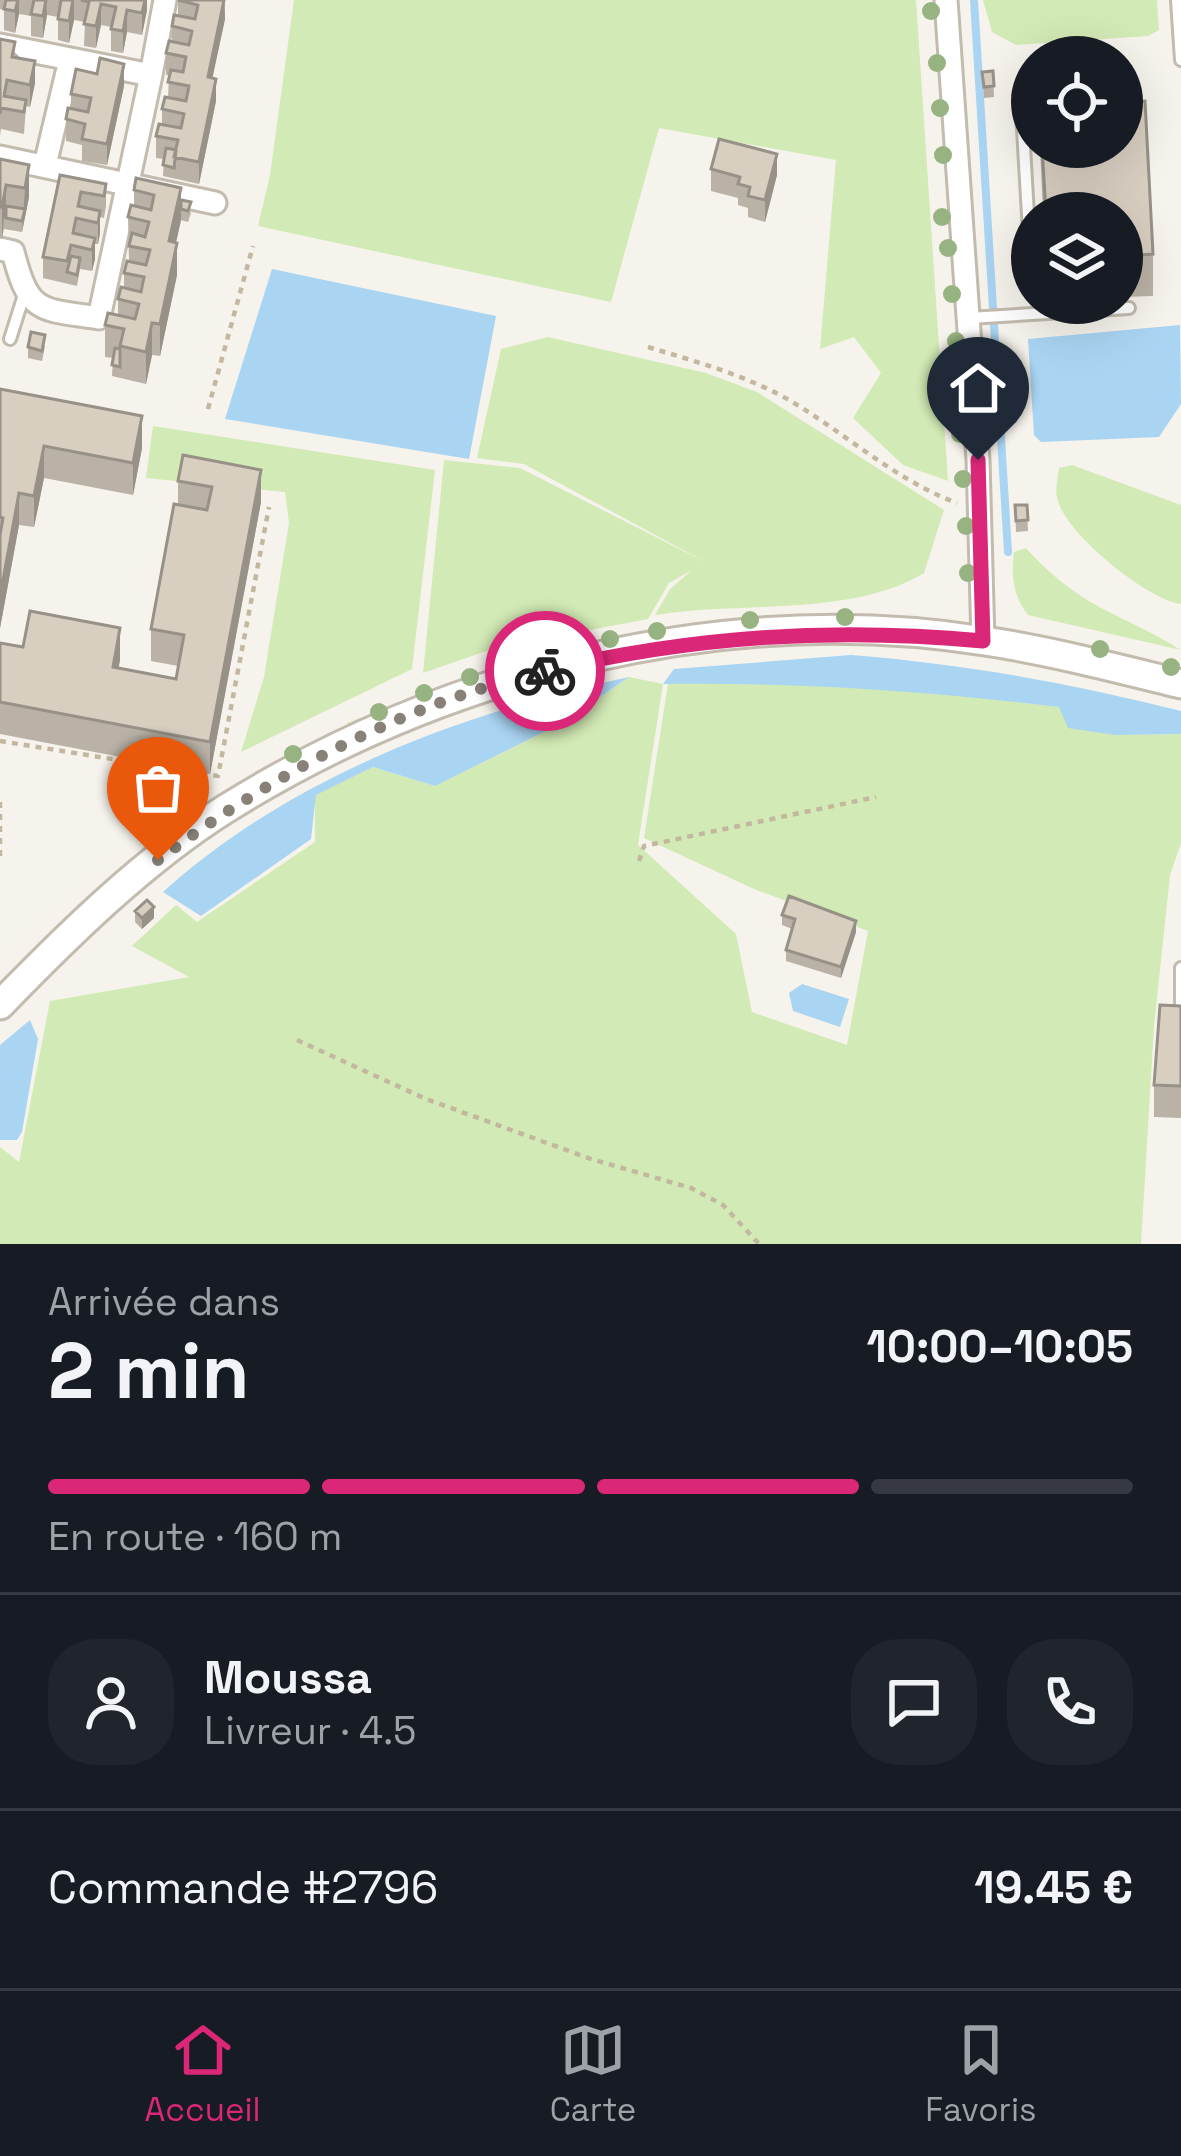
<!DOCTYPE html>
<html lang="fr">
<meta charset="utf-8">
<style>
body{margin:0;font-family:"Space Grotesk",sans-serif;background:#20242c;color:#f1f3f6;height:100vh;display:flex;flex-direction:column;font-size:45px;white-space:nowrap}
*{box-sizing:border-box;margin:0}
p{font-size:39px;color:#9ea1a6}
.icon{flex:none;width:66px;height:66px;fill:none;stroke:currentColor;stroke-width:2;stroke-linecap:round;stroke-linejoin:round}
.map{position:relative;height:1244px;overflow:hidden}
.sheet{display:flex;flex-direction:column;background:#171b24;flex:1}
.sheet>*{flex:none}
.tools{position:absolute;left:1011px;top:36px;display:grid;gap:24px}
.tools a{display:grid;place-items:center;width:132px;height:132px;border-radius:50%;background:#171b24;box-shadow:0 12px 48px #0002;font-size:60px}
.pin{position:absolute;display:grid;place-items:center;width:102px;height:102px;color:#fff;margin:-123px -51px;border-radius:50% 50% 50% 0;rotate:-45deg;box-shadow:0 0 12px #0007}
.pin .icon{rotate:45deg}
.courier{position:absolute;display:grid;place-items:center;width:120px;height:120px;margin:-60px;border:9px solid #db2777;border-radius:50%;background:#fff;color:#222;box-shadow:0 3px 15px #0007}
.headline em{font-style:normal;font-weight:800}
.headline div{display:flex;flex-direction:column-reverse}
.headline{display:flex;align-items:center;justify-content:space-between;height:204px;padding:0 48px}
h1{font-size:78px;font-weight:800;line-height:90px}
.bar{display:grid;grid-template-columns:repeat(4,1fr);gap:18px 12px;align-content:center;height:144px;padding:0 48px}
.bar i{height:15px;border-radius:9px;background:#363941}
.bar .on{background:#db2777}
.bar p{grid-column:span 4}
.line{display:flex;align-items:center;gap:30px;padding:0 48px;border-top:3px solid #363941}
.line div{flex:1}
.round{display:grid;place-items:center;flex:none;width:126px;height:126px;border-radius:48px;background:#20242c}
.tabs{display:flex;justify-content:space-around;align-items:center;height:168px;border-top:3px solid #363941;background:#171b24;font-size:33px;color:#9ea1a6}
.tabs a{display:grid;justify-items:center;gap:6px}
.tabs .on{color:#db2777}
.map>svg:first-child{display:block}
.green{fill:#d2eab5}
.water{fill:#a9d4f2}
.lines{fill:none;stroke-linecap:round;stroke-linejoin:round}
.stream{stroke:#a9d4f2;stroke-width:8}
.service-casing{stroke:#c2bbae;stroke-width:16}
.minor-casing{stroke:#c2bbae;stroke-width:27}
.tertiary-casing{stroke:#c2bbae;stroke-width:33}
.path{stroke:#c4b79f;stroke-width:4.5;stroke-dasharray:6 6;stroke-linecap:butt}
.service{stroke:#fff;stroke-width:10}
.minor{stroke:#fff;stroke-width:21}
.tertiary{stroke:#fff;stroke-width:27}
.tree{fill:#97b381}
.wall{fill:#bab2a6}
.shaded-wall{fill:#979187}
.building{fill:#d8cfc1;stroke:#979187;stroke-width:3}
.done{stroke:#878178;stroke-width:12;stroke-dasharray:0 21.6}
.route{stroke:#db2777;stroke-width:15}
</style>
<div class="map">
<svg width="1181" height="1244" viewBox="0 0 1181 1244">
<rect width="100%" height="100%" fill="#f6f3ec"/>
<path class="green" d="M294,0H916L948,481L903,465L853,418L881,373L854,337L820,349L836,160L659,128L611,302L258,226L270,175Z
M983,0H1157L1159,30L1148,36L1016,45L992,32Z
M548,337L706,373L757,392L944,510L924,573C852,617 740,601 655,615L670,589L692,570L669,583L648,619L495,648L423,673L444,460L520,468L707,563L524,464L477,458L501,349Z
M153,426L435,470L412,669L241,752L264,677L289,523L285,492L146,478Z
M1072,465L1181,505V604C1147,600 1062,531 1057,497C1055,488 1058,477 1059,468Z
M1026,548C1082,610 1118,611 1181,650L1028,615C1013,596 1011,576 1014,552Z
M624,634L625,640L348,730L347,723L502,664Z
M629,677L663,684L638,845L736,934L752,1012L847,1045L868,931L754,889L644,838L668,684L771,680L934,692L1060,707L1115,735L1181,734V843L1170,875L1154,1027L1141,1244H0V1147L19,1162L50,1001L189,977L132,946L176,905L197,922L315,842V795L373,767L435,786L566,721Z"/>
<path class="water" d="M272,269L496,316L469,459L225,419Z
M1180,325L1181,404L1159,437L1041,442L1034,435L1028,339Z
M851,655C964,664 1071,683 1181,711V734L1115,735L1068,728L1059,707C926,691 797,682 663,684L674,669Z
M629,677L566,721L435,786L373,767L316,795L311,839L201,916L163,892C292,776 462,713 629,677Z
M802,984L849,999L840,1027L793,1011L789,993Z
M30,1020L38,1039L22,1132L17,1140H0V1045Z"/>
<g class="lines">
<path class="stream" d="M974,0L1008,552"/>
<g class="service-casing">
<path id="service" d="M1177,0L1181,60
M1019,94L1023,129
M1032,128L1023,129L1032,284
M969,318L1129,308
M10,339L24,295
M1181,968V1008"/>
</g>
<g class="minor-casing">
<path id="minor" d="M946,0L978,460L983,641
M0,45L151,75L99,318C39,309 29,314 13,252L0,249
M151,75L165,0
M0,157L215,203
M45,165L70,60"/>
</g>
<g class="tertiary-casing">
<path id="tertiary" d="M0,1005C68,935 144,860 227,808C447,671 726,600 985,641C1051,651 1116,668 1181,684"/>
</g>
<path class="path" d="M648,347C697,362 745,375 789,400C845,433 895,480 957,503
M208,409L253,246
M0,741L218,776L269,507
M0,802V859
M639,861L644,846L876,797
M297,1040L426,1099L591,1159L691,1188L723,1205L759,1244"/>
<use href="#service" class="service"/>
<use href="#minor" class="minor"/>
<use href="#tertiary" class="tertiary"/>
</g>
<g class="tree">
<circle cx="931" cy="11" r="9"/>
<circle cx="937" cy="63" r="9"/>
<circle cx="940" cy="108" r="9"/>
<circle cx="943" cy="155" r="9"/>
<circle cx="942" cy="217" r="9"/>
<circle cx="948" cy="248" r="9"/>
<circle cx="952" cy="294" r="9"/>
<circle cx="956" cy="341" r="9"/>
<circle cx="957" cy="387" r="9"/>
<circle cx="960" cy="434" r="9"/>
<circle cx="963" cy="479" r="9"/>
<circle cx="966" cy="526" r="9"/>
<circle cx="968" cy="573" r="9"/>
<circle cx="845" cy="617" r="9"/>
<circle cx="750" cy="620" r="9"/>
<circle cx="657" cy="631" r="9"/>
<circle cx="610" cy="639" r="9"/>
<circle cx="1100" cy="649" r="9"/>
<circle cx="563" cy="650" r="9"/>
<circle cx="516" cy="662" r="9"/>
<circle cx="1171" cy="667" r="9"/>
<circle cx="470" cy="677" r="9"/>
<circle cx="424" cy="693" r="9"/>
<circle cx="379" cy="712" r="9"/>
<circle cx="293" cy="754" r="9"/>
</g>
<path class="wall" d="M0,0H147V10L142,35L127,32L123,53L111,51V27L101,25L96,48L84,46L85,22L74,20L69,43L58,40V17L47,15L43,38L31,36V16L19,14L15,33L4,30V10L0,9Z
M178,0H225V19L212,78L216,101L199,184L163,176L164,159L156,158V136L162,124V109L168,98L169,75H166V53L172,42V26L178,15Z
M0,39L22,59L35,83L30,107L26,106L24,134L1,129L0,136Z
M993,71L994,97L984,98L982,72Z
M124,86L107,165L82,161V145L66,141V119L71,108V94Z
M1040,147H1122L1153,254V296L1122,297V213H1043Z
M0,159L29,165V197L22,232L4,229L2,239L0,238Z
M711,169L777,175L765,222L748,217V208L738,205V198L711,191Z
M60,175L106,184V206L104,218L100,217V233L98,244H95V259L92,271L80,269L77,286L43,278V257Z
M134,190L181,200L191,213L188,222L181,220L176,243L177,275L160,356L152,355L146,384L112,376L113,358L105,357V325L118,315V299L124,288V273L129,261L128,217L134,206Z
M45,346L42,361L28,358V347Z
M0,389L142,448L133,495L44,478L34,527L19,525L0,628Z
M183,455L261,502L210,774L0,734V643L120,660L118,668L176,679L178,666L151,661V629L178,505V481Z
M1015,505H1027L1028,531L1016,532Z
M135,911L154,918L142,929L135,922Z
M782,915L856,932L841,978L786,961V950L792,929L782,925Z
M1181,1006V1118L1154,1117V1085Z"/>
<path class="shaded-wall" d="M18,0H19V14L15,33V11Z
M46,0L47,15L43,38V16Z
M74,0V20L69,43V21Z
M145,0H147V10L142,35V13Z
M224,0L225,19L208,99V77Z
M101,4V25L96,48V26Z
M127,10V32L123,53V31Z
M35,61V83L30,107V85Z
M124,64V86L107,165V144Z
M216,79V101L199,184V162Z
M777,154V175L765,222V200Z
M29,165V197L22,232L25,188Z
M6,185V218H4L2,239V207Z
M181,188V220L169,273V241Z
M100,211V233L98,244V223Z
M95,238V259L92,271V250Z
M177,243V275L160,356V324Z
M152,323V355L146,384V352Z
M142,416V448L133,495V463Z
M44,446V478L34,527V496Z
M261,470V502L210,774V742Z
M19,493V525L0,628V596Z
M120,628V660L113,699V667Z
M154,907V918L142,929V918Z
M856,921V932L841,978V967Z"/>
<path class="building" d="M6,0H18L15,11L4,9Z
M34,0H46L43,16L31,14Z
M61,0H73L69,21L58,19Z
M81,0H145L142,13L127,10L123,31L111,29L116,7L101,4L96,26L84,24L89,2Z
M178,0H224L208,77L216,79L199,162L174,157L178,140L156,136L159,124L181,128L184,114L162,109L165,97L186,101L189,86L168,82L171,70L183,72L186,57L166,53L169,41L189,45L192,31L172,26L174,15L195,19L198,5Z
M0,39L15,42L12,57L35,61L30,85L7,80L4,96L26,100L24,112L1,108L0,114Z
M100,58L124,64L107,144L82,139L85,124L66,119L68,108L88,112L91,98L71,94L76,69L97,74Z
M993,71L994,86L984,87L982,72Z
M1145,101L1153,254L1122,256V213H1046L1042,147H1122V102Z
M719,139L777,154L765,200L748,196L750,187L738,184L740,177L711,169Z
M166,148L176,150L174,168L163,165Z
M0,159L29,165L25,188L6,185L2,207H0Z
M60,175L106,184L104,196L81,192L78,206L100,211L98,223L76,218L73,233L95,238L92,250L71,245L67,261L43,257Z
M136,178L181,188L169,241L177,243L160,324L152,323L146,352L120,346L124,329L105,325L108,313L135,319L139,304L118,299L121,287L141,292L144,277L124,273L127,261L146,265L150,250L129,246L132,233L145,237L149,222L128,217L131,205L151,210L154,195L134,190Z
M181,200L191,202L188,211L181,209Z
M6,206L25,209L22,221L6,218Z
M71,256L80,258L77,275L67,272Z
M31,332L45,335L42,351L28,347Z
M115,348L120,349V367L112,365Z
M0,389L142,416L133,463L44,446L34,496L19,493L0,596V535L3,518L0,517Z
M183,455L261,470L210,742L0,702V643L23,647L30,611L120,628L113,667L176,679L184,635L151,629L174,504L207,510L212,487L178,481Z
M1015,505H1027L1028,520L1016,521Z
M789,896L856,921L841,967L786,950L795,919L782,915Z
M147,900L154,907L142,918L135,911Z
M1160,1005L1181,1006V1086L1154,1085Z"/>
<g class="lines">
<path class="done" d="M158,860C273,774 404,704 545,671"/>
<path class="route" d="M545,671C692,636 833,627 983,641L978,460"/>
</g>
</svg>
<div class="tools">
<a><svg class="icon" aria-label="locate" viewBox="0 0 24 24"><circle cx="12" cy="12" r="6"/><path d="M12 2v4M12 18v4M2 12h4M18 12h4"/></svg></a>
<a><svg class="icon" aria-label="layers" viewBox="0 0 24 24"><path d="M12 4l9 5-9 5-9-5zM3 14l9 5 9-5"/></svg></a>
</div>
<div class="pin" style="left:158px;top:860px;background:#ea580c"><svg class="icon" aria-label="bag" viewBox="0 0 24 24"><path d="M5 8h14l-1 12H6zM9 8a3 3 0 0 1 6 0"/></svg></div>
<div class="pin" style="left:978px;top:460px;background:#1f2937"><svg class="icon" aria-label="home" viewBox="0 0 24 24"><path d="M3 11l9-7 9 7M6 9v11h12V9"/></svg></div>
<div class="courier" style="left:545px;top:671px"><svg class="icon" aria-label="bike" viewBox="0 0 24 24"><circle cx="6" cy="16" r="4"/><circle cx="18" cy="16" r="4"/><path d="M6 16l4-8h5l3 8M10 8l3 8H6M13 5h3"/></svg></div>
</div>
<section class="sheet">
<div class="headline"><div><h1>2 min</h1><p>Arrivée dans</p></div><em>10:00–10:05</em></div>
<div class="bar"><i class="on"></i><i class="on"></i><i class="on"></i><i></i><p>En route · 160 m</p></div>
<div class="line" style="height:216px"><a class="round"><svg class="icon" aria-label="person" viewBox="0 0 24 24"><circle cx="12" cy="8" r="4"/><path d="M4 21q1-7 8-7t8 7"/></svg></a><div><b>Moussa</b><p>Livreur · 4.5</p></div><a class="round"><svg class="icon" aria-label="chat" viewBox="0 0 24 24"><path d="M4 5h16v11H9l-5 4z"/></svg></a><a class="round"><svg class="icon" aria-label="phone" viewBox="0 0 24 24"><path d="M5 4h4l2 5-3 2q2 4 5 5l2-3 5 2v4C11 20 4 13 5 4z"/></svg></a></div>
<div class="line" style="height:156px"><div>Commande #2796</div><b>19.45 €</b></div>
</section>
<nav class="tabs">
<a class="on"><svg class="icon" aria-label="home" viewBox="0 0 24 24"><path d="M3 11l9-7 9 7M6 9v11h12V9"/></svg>Accueil</a>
<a><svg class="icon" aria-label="map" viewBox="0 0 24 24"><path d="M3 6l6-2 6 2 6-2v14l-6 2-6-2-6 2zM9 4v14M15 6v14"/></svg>Carte</a>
<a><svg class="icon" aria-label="saved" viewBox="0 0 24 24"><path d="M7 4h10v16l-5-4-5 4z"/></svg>Favoris</a>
</nav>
